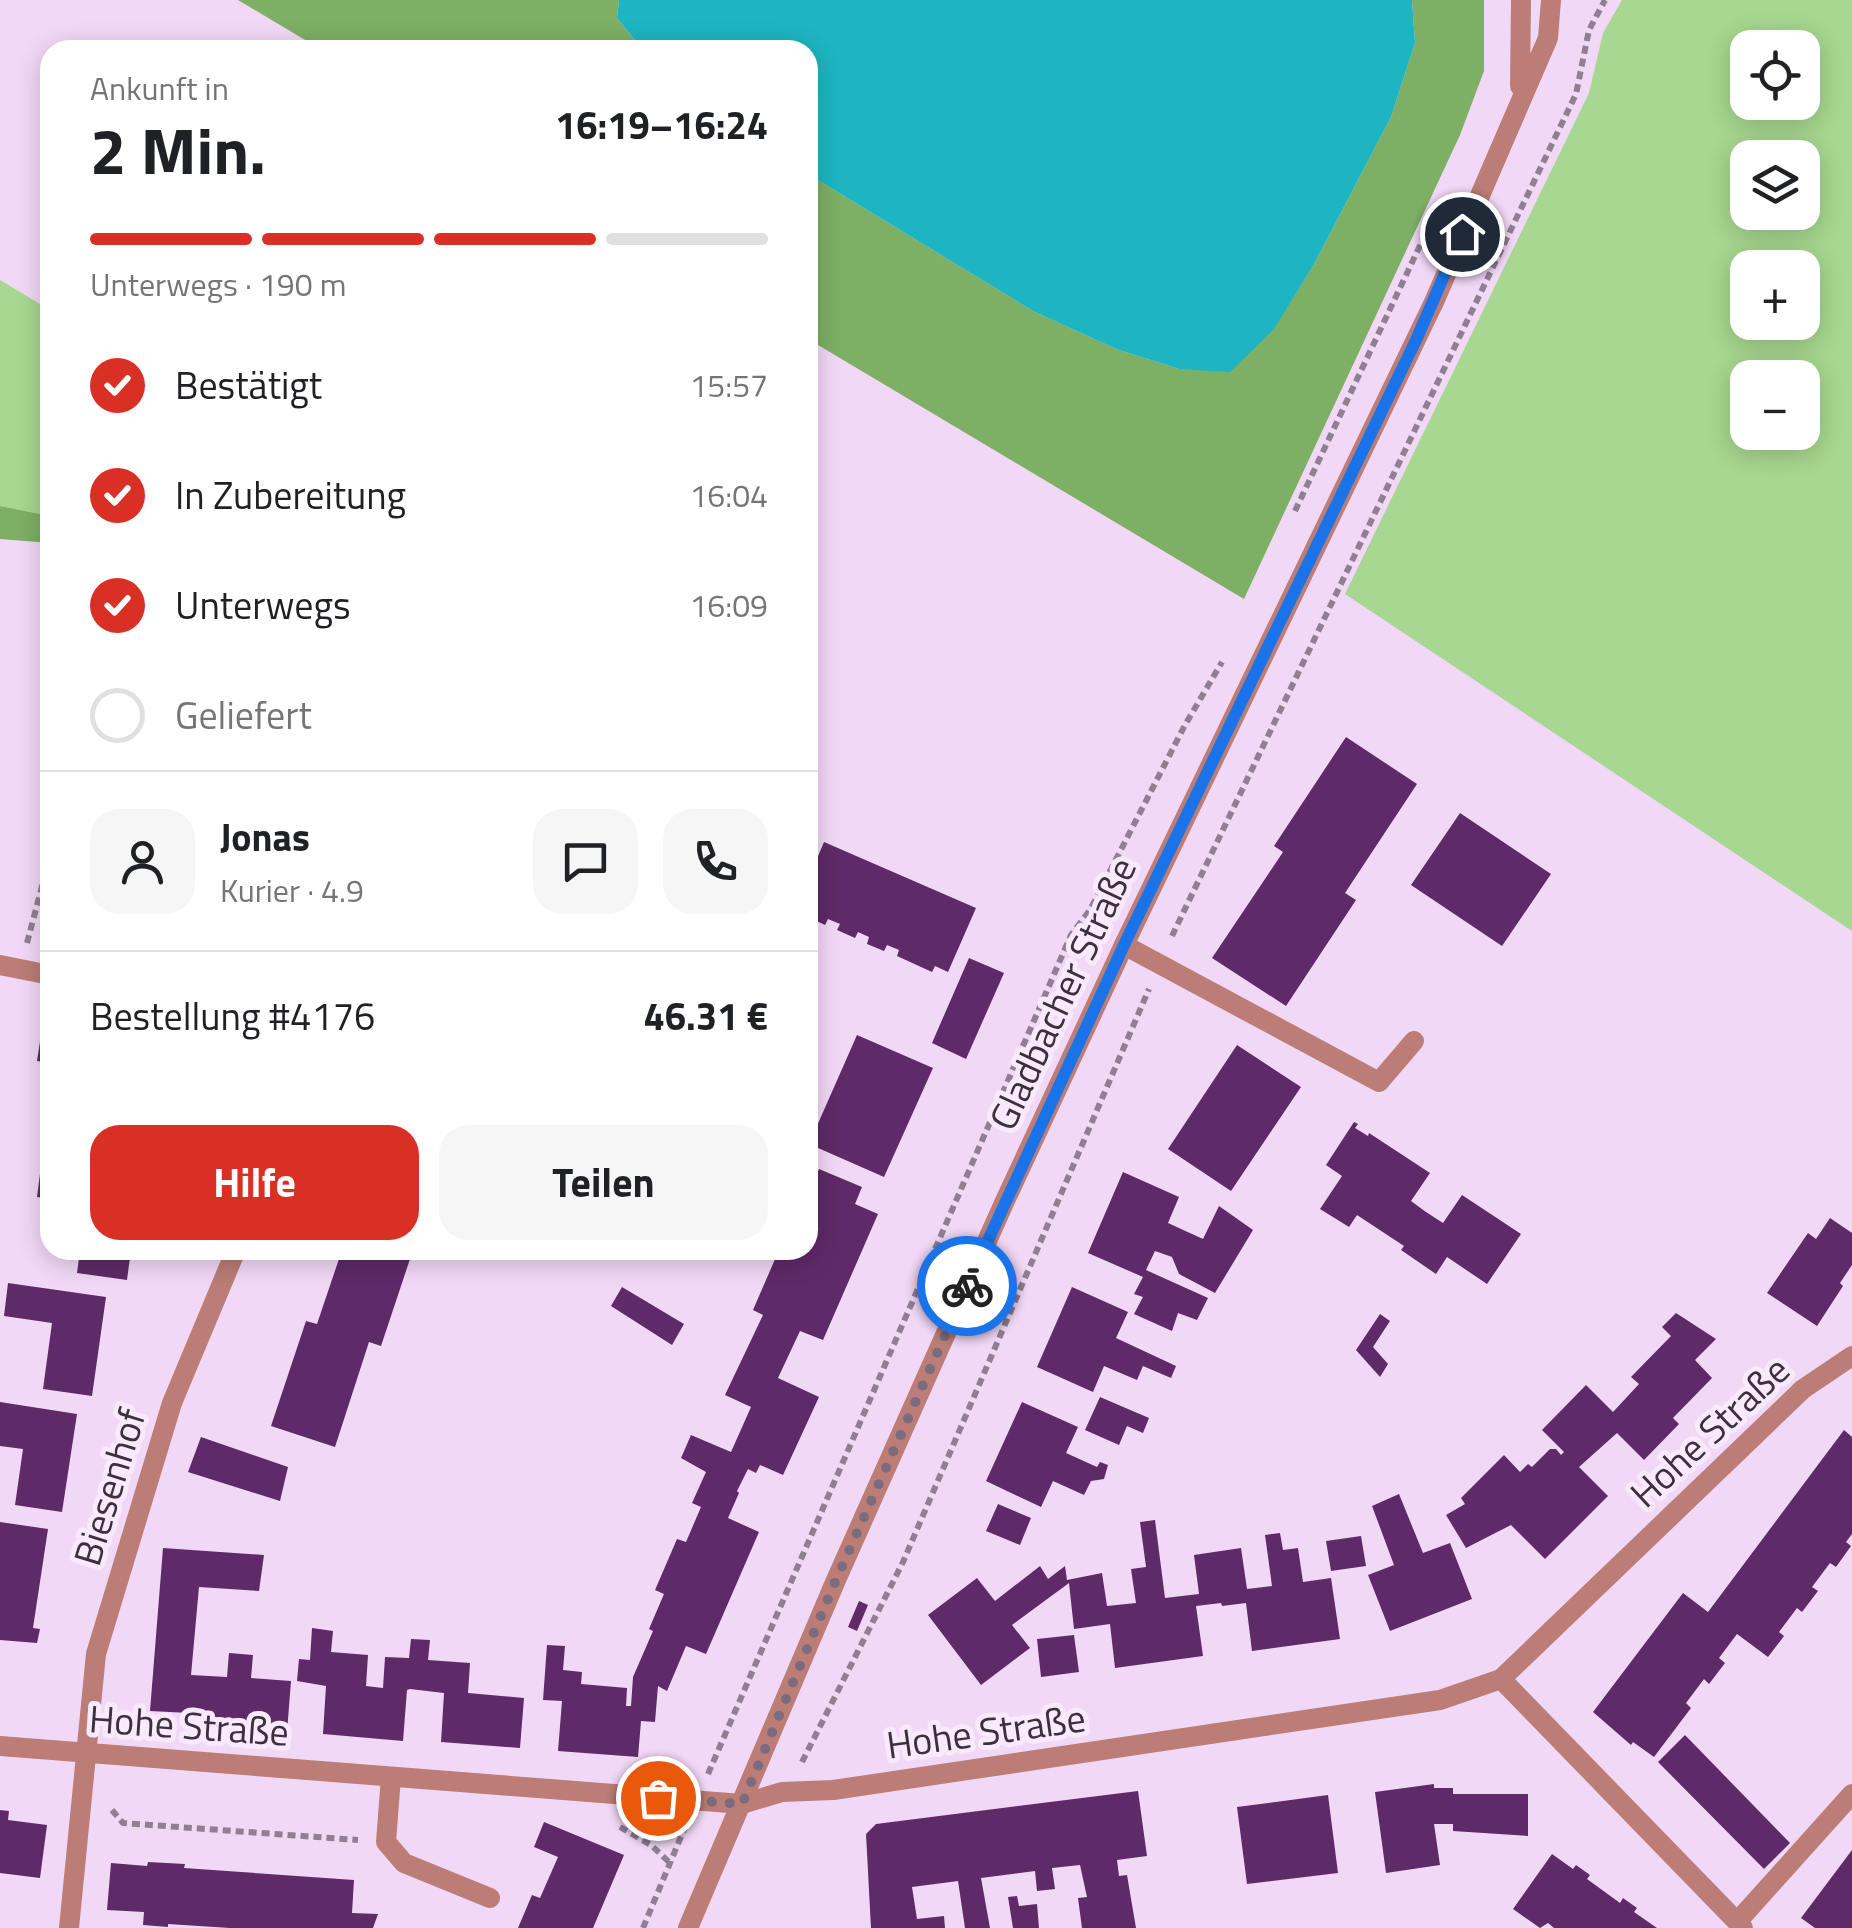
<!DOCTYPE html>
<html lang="de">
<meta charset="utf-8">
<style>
body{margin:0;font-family:"Titillium Web",sans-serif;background:#f6f6f6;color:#202124;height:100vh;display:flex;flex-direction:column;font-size:38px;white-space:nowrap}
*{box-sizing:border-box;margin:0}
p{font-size:32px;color:#757577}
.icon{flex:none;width:55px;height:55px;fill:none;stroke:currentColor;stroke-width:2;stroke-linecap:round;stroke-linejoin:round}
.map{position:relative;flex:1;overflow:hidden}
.side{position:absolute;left:40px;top:40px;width:778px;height:1220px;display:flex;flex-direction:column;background:#fff;border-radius:30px;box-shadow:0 5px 25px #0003}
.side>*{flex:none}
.fabs{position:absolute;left:1730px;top:30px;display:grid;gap:20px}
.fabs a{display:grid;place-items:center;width:90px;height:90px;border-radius:20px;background:#fff;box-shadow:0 5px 25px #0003;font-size:50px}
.pin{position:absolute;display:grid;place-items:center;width:85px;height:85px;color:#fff;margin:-42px;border:5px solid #fff;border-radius:50%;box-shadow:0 2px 10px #0007}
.courier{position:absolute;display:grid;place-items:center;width:100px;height:100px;margin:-50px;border:8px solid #1a73e8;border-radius:50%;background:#fff;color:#222;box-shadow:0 2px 12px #0007}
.summary em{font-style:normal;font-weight:700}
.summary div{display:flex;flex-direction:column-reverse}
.summary{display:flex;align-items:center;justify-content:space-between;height:170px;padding:0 50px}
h1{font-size:65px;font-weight:700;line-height:75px}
.bar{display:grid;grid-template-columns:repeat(4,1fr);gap:15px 10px;align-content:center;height:120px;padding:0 50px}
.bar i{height:12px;border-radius:8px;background:#e0e0e0}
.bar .active{background:#d93025}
.bar p{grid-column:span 4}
.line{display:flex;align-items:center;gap:25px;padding:0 50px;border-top:2px solid #e0e0e0}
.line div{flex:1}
.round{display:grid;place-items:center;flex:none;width:105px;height:105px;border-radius:30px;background:#f6f6f6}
ol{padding:0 50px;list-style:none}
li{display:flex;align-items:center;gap:30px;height:110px}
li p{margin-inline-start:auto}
li .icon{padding:10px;border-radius:50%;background:#d93025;color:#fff;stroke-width:4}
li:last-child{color:#757577}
li i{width:55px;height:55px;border:5px solid #e0e0e0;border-radius:50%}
.primary-button{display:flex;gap:20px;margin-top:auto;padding:20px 50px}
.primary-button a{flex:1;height:115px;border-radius:30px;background:#d93025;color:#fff;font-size:40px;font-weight:700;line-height:115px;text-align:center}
.primary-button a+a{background:#f6f6f6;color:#202124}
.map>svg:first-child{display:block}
.green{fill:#a7d790;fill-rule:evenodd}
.forest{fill:#7daf64}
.water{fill:#1db5c1}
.building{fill:#5e2a68}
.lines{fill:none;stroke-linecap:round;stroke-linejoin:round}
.path{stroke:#907f93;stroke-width:6;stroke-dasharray:8 5;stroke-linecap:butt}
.service{stroke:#bb7d75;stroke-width:20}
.minor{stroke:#bb7d75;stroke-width:20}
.tertiary{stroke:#bb7d75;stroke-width:20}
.done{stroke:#7b6b7e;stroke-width:10;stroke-dasharray:0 18}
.route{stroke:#1a73e8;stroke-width:12}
.labels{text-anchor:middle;stroke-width:10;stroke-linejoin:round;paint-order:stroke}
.street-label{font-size:38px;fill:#3b313d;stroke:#f9e9fc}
</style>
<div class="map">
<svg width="1852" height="1928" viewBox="0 0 1852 1928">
<rect width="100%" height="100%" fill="#f2d8f7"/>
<path class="green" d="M1622,0H1852V931L1345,594L1589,93L1603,33ZM1748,48H1802V102H1748ZM1748,158H1802V212H1748ZM1748,268H1802V322H1748ZM1748,378H1802V432H1748Z
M0,280L50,310V516L0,506Z"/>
<path class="forest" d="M238,0H619L617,18L643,50H322Z
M1412,0H1484V71L1460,135L1244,599L808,339V174L1033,311L1116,349L1179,369L1274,328L1313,266L1391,117L1415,43Z
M0,506L50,516V543L0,539Z"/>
<path class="water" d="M619,0H1412L1415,43L1391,117L1313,266L1274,329L1230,372L1179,369L1116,349L1033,311L808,174V50H643L617,18Z"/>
<path class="building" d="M1346,737L1417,784L1345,893L1356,900L1286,1006L1212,958L1283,852L1274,846Z
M1460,813L1551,874L1502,946L1411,885Z
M824,842L976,908L948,972L935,966L932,972L897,956L899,950L887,945L884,951L867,944L869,937L858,932L855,938L837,930L840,924L828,919L825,925L808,917V880Z
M969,958L1004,973L966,1059L932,1043Z
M43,1022L50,1023V1063L37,1061Z
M857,1035L933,1068L884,1177L809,1144Z
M1237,1045L1301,1087L1231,1191L1168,1149Z
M1354,1122L1358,1124L1355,1128L1368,1136L1369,1133L1430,1173L1411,1201L1426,1212L1443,1223L1462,1195L1521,1234L1487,1284L1447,1257L1436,1274L1401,1250L1404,1246L1357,1215L1349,1227L1320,1209L1342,1176L1326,1165Z
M41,1166L50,1167V1199L37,1197Z
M819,1169L862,1187L855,1204L878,1214L823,1340L800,1331L778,1378L819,1397L783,1475L760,1465L756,1473L748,1469L737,1491L739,1493L728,1518L759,1532L706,1654L686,1646L667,1691L658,1686L655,1722L641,1721L638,1757L558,1751L562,1701L543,1700L547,1645L565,1646L563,1670L582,1672L581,1684L627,1688L626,1706H631L633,1677L653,1631L649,1629L664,1594L655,1590L677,1539L686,1542L701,1507L692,1503L706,1472L681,1458L691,1435L731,1452L751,1407L725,1395L763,1315L753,1310L779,1250H808V1184L812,1186Z
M1123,1172L1179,1197L1168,1223L1203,1239L1219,1206L1253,1230L1215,1293L1179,1274L1172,1257L1155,1251L1146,1270L1208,1298L1197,1320L1178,1313L1172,1331L1134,1314L1143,1297L1134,1294L1143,1277L1088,1253Z
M1830,1218L1852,1233V1265L1840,1283L1843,1286L1817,1326L1767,1293L1808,1233L1816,1239Z
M80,1250H131L127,1280L77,1273Z
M342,1250H413L381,1346L369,1342L335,1447L271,1426L306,1321L317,1324Z
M8,1283L106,1297L92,1396L43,1389L52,1323L4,1316Z
M622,1287L684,1324L672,1345L611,1306Z
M1072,1287L1128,1312L1116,1338L1176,1366L1171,1378L1143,1366L1137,1380L1104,1366L1093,1392L1037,1367Z
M1676,1313L1716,1339L1695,1360L1712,1378L1673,1418L1679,1424L1644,1460L1617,1433L1579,1467L1608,1496L1545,1559L1511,1525L1466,1548L1446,1515L1465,1504L1461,1498L1504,1455L1520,1472L1528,1464L1532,1467L1550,1449H1556L1561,1455L1564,1452L1542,1430L1586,1385L1613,1412L1639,1384L1631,1377L1671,1336L1662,1327Z
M1380,1314L1390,1321L1373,1347L1388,1364L1380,1377L1356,1350Z
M1100,1397L1149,1418L1143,1433L1127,1426L1119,1445L1085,1430Z
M0,1402L77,1414L62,1512L15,1505L23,1449L0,1446Z
M1022,1402L1078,1427L1066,1453L1097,1467L1100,1462L1108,1465L1104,1479L1091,1481L1084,1495L1053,1481L1041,1507L986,1481Z
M1844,1430L1852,1437V1534L1846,1542L1851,1546L1836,1567L1830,1563L1812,1587L1818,1591L1802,1612L1797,1608L1779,1632L1784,1636L1768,1657L1737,1634L1719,1658L1725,1663L1709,1684L1704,1679L1686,1703L1691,1708L1654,1757L1633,1742L1631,1745L1593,1712L1683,1593L1708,1612Z
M201,1437L288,1467L280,1501L188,1472Z
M1399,1494L1423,1553L1450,1543L1472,1599L1390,1631L1368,1575L1394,1565L1372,1506Z
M998,1504L1031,1518L1020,1545L986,1531Z
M1155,1520L1165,1598L1199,1594L1194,1555L1241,1548L1247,1589L1272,1586L1265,1535L1280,1533L1283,1550L1298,1548L1303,1582L1331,1578L1340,1639L1252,1651L1246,1603L1222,1606L1221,1603L1196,1606L1203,1656L1115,1668L1110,1624L1074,1629L1069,1583L1012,1625L1030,1648L981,1685L928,1615L977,1578L995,1601L1040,1566L1048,1579L1065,1566L1067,1580L1102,1573L1107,1606L1136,1603L1131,1569L1146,1567L1140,1522Z
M0,1522L48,1529L33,1628L40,1629L37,1643L0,1640Z
M1361,1536L1366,1566L1331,1571L1326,1541Z
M163,1548L264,1555L259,1591L199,1587L191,1675L227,1677L229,1653L253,1655L251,1678L291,1681L287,1732L208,1726L209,1714L150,1711Z
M859,1601L868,1605L857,1631L848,1627Z
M312,1628L333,1631L331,1652L368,1655L366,1686L383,1688L385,1657L409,1658L411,1639L430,1640L428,1660L470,1663L468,1693L524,1698L520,1748L441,1742L444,1693L410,1689L407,1690L403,1741L323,1734L326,1686L297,1681L299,1659L310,1660Z
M1074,1635L1079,1672L1041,1677L1037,1639Z
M1685,1735L1790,1843L1764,1869L1658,1762Z
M1434,1784V1788H1453V1794H1528V1836L1453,1831V1824H1434L1440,1865L1386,1873L1375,1792Z
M1138,1791L1147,1856L1117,1860L1119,1876L1127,1875L1136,1928H1082L1078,1898L1087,1897L1080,1865L1052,1868L1055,1889L1037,1891L1035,1871L981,1878L990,1928H965L958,1881L912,1887L917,1919L944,1916L945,1928H871L866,1834L876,1824Z
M1328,1795L1338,1873L1247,1884L1237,1807Z
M0,1810L9,1811L8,1820L47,1825L40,1878L0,1873Z
M544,1822L624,1855L593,1928H518L532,1895L540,1898L558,1857L534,1847Z
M1852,1850V1928H1815L1801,1918Z
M1552,1854L1573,1869L1576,1865L1590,1875L1587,1879L1620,1903L1623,1898L1637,1908L1634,1912L1657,1928H1554L1548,1923L1540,1928L1513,1909Z
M148,1862L185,1864L184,1868L354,1880L352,1913L378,1914L373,1928H230L168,1924V1927L143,1925L144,1912L107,1910L111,1863L147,1866Z
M1017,1896L1019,1906L1037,1904L1039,1928H1013L1008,1897Z"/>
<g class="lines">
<path class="path" d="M1295,511L1424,237
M1172,936L1576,94L1589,30L1605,0
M27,943L50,856
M802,1762L903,1562L1149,989
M708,1774L1071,935L1090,910L1185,725L1222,662
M112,1810L123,1823L358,1840
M620,1827L651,1845L670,1863
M643,1928L685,1827"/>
<path class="service" d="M1124,945L1379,1082L1414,1041
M391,1777L386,1842L404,1863L490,1898
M1737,1922L1852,1794"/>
<path class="minor" d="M0,965L50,975
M1501,1679L1743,1928
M0,1746L742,1804L782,1792L833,1790L1440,1700L1501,1679L1803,1389L1852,1356
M69,1928L96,1654L172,1403L236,1250"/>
<path class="tertiary" d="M1520,86L1521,0
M688,1928L836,1580L1004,1203L1124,945L1434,302L1548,38L1551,0"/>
</g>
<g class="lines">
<path class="done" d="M658,1798L742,1804L836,1580L967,1286"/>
<path class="route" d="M967,1286L1124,945L1417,338L1462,234"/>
</g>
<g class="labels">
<g class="street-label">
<text transform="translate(1063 994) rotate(-65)" y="13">Gladbacher Straße</text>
<text transform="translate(1710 1432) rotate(-43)" y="13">Hohe Straße</text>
<text transform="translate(110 1487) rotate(-73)" y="13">Biesenhof</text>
<text transform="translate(189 1726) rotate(4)" y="13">Hohe Straße</text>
<text transform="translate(986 1732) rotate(-8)" y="13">Hohe Straße</text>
</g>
</g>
</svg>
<div class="fabs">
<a><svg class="icon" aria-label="locate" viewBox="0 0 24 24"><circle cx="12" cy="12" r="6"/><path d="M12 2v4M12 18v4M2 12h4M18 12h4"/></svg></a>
<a><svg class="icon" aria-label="layers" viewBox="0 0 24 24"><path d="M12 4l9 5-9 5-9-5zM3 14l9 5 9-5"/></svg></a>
<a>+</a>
<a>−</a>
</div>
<div class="pin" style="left:658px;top:1798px;background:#ea580c"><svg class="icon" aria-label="bag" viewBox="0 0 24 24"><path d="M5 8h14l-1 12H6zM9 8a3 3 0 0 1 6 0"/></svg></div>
<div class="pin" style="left:1462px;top:234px;background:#1f2937"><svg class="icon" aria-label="home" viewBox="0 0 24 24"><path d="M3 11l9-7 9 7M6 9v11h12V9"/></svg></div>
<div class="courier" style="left:967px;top:1286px"><svg class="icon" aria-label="bike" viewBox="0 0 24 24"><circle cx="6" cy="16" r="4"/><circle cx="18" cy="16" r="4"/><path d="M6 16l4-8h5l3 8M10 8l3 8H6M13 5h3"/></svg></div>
<section class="side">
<div class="summary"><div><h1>2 Min.</h1><p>Ankunft in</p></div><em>16:19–16:24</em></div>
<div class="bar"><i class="active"></i><i class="active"></i><i class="active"></i><i></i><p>Unterwegs · 190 m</p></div>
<ol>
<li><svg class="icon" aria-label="check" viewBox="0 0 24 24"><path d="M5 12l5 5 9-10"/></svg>Bestätigt<p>15:57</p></li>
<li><svg class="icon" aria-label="check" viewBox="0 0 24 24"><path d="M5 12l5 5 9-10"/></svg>In Zubereitung<p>16:04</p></li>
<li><svg class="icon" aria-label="check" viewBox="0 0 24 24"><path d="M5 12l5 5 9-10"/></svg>Unterwegs<p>16:09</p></li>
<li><i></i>Geliefert</li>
</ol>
<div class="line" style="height:180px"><a class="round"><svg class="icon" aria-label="person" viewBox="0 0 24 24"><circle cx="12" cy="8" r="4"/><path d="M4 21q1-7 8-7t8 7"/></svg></a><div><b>Jonas</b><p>Kurier · 4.9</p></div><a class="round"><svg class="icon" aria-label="chat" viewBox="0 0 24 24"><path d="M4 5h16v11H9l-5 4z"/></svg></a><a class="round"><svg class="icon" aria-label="phone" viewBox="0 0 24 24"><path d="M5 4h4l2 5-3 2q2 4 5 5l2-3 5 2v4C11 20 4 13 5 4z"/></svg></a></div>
<div class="line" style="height:130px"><div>Bestellung #4176</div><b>46.31 €</b></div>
<div class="primary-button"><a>Hilfe</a><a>Teilen</a></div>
</section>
</div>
